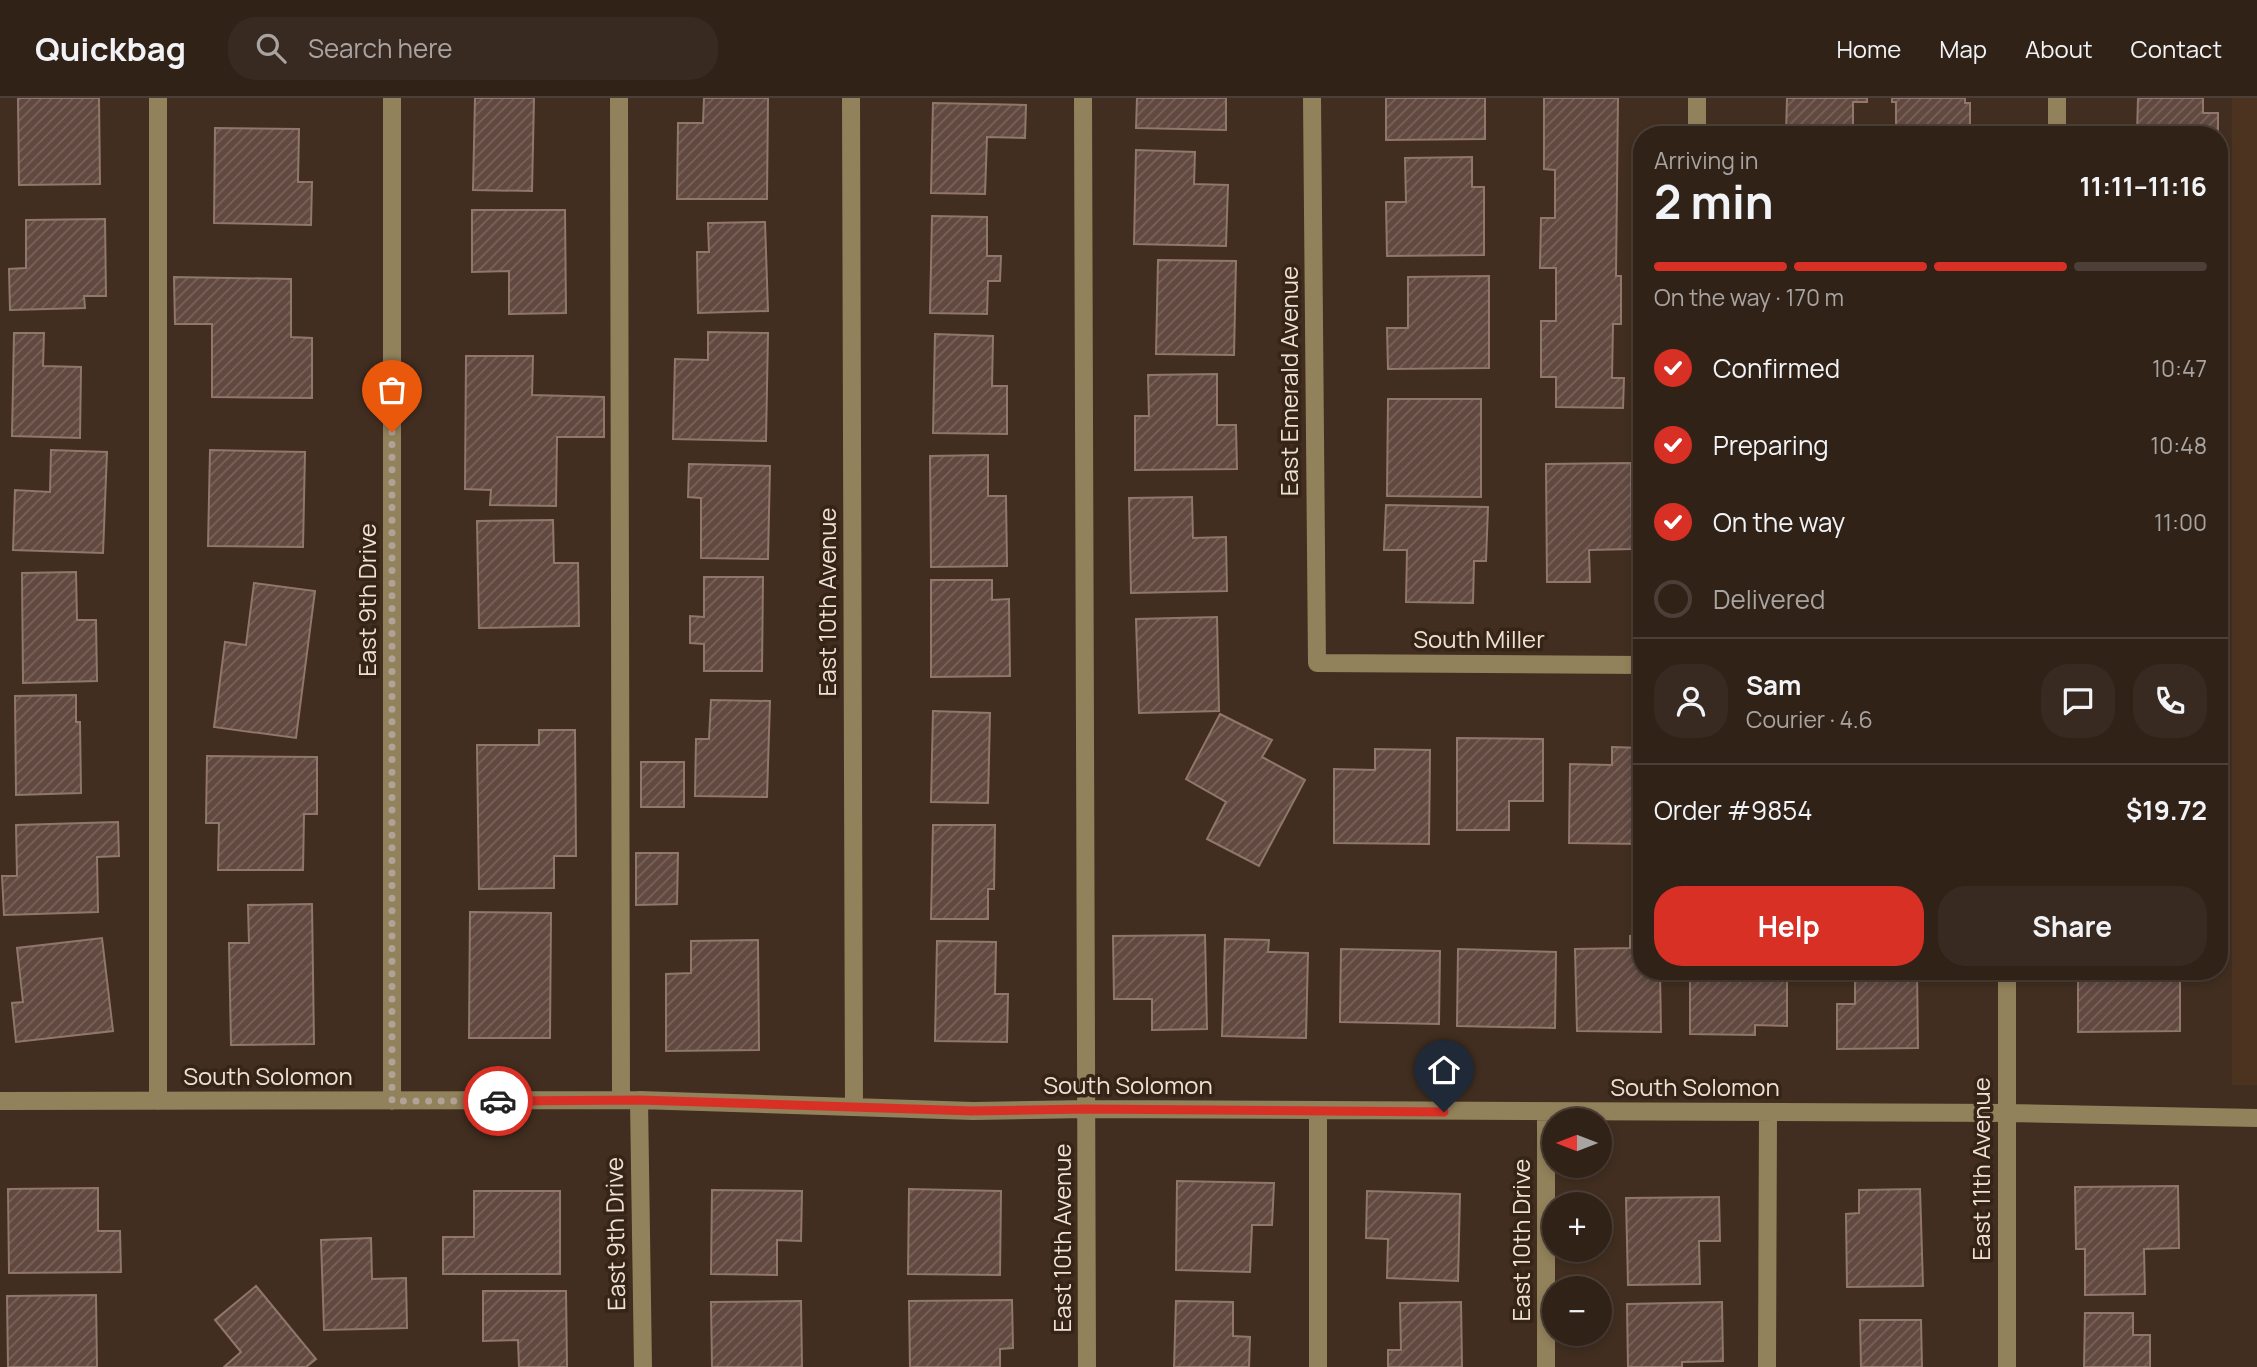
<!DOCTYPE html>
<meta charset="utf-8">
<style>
body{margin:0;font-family:Manrope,sans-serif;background:#392a21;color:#f1f3f6;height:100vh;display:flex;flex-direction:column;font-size:26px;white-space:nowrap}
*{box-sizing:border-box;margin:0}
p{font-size:23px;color:#a8a4a2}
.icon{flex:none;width:38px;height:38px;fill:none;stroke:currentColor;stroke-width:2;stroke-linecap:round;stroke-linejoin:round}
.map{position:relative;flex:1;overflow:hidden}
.sheet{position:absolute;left:1633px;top:28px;width:595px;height:854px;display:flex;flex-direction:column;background:#312218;border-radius:28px;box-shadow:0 4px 10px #0003,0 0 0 2px #4c3f37}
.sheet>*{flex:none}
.needle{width:46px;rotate:270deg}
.tools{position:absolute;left:1542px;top:1010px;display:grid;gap:14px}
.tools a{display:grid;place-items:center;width:70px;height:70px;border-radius:50%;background:#312218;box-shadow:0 4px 10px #0003,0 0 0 2px #4c3f37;font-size:35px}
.pin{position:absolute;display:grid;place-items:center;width:60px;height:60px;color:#fff;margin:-72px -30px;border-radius:50% 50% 50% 0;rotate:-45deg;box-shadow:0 0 7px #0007}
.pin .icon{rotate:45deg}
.courier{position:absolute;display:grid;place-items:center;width:70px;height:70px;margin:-35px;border:5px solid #d93025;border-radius:50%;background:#fff;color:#222;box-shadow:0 2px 9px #0007}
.overview em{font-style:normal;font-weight:700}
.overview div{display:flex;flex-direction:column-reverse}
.overview{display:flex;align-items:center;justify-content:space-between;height:119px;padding:0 21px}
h1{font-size:46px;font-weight:700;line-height:52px}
.bar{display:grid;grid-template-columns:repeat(4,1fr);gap:10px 7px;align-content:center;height:84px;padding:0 21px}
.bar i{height:9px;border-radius:5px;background:#4c3f37}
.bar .selected{background:#d93025}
.bar p{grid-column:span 4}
.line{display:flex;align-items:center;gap:18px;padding:0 21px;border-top:2px solid #4c3f37}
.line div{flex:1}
.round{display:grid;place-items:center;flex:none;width:74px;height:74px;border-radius:28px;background:#392a21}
ol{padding:0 21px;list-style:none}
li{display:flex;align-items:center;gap:21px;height:77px}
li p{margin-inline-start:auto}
li .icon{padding:7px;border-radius:50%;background:#d93025;color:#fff;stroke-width:4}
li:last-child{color:#a8a4a2}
li i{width:38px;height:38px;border:4px solid #4c3f37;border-radius:50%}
.primary-button{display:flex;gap:14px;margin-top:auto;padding:14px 21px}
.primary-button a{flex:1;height:80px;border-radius:28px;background:#d93025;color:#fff;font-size:28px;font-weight:700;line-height:80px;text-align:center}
.primary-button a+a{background:#392a21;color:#f1f3f6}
header{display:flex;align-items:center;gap:42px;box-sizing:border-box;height:98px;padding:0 35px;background:#312218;border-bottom:2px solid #4c3f37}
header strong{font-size:33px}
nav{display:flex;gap:38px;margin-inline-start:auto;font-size:24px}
.search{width:490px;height:63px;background:#392a21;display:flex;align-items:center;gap:18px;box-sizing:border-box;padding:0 24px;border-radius:28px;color:#a8a4a2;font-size:26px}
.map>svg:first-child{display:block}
.built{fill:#4b3320}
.building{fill:url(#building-hatch);stroke:#90766b;stroke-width:2}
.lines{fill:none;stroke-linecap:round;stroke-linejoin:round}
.minor{stroke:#92825b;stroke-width:18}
.done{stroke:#b1a297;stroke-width:7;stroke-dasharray:0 12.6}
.route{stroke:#d93025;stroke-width:9}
.labels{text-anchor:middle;stroke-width:7;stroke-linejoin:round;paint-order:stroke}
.street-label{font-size:24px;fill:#ede1d7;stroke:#362416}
</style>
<header>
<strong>Quickbag</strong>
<div class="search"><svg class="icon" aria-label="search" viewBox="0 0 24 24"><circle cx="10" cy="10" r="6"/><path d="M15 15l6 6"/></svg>Search here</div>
<nav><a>Home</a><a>Map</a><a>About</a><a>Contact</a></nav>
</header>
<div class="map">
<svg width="2257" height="1269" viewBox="0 0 2257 1269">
<defs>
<pattern id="building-hatch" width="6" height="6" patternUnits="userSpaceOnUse" patternTransform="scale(1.75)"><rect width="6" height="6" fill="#614940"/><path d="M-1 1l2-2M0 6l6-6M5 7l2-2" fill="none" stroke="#78635b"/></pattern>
</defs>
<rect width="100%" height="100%" fill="#412e20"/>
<path class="built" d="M2232,0H2257V987H2232Z"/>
<path class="building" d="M18,0H99L100,86L19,87Z
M475,0H534L532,93L473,92Z
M704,0H768L767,101H677L678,25H703Z
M1137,0H1226V32L1136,30Z
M1386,0H1485V41L1386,42Z
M1544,0H1618L1616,178H1621V226H1613L1612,280H1624L1623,310L1556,309V279H1541V223H1556V170H1540L1541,120H1555V72L1544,71Z
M1787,0H1867V4H1853V37H1786Z
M1892,0H1965V5H1970V37H1896V4H1892Z
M2138,0H2203V15H2218V37H2137Z
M933,5L1026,7L1025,40L987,39L985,96L931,95Z
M215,30L299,31L298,84H312L311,127L214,125Z
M1136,52L1195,54L1194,86L1228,87L1226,148L1134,146Z
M1472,59V89H1484V157L1387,158L1386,104H1406L1405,60Z
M472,112H565L566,215L509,216V173L472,174Z
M932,118L987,119V158H1001L1000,183H988L987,216L930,215Z
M105,121L106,198H84L85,210L10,212L9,171L26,170V122Z
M765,124L768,213L698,215L697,154H709L708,125Z
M1158,162L1236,163L1234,257L1156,256Z
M1489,178V270L1388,271L1387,230H1408V179Z
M174,179L291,181V239L312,240V300L212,299V226H175Z
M708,234L768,235L766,343L673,341L675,261L708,262Z
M14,235H44L43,268L81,269L80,340L12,338Z
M935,236L993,238L992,288H1007V336L933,335Z
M466,258H533L532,297L604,299V339H557L556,408L490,407L491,392L465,391Z
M1217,276V327H1236L1237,371L1135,372V318H1149L1148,277Z
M1388,301H1481V399L1387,398Z
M51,352L107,354L103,455L13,452L15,392L50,394Z
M210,352L305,354L303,449L208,448Z
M988,357V398H1006L1007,468L931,469L930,358Z
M1631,365L1632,451L1589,452L1590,484H1547L1546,366Z
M689,366L770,368L768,461L701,460V400L688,399Z
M1192,399L1193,440L1226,439L1227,493L1131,495L1129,400Z
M1386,407L1488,409L1486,463H1474L1473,505L1406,504L1407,452H1384Z
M553,422L554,465H578L579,528L479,530L477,423Z
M76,474L77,522H96L97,583L23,585L22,475Z
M704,479H763L762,573H704V546L690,545V518L704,519Z
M931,482H992V502L1009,501L1010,578L931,579Z
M254,485L315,493L296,640L214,629L225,544L246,547Z
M1217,519L1219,613L1139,615L1136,521Z
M76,597V624H80L81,695L16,697L15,598Z
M711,602L770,603L767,699L695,698L696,641H709Z
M933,613L990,615L988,705L931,704Z
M1220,616L1272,642L1262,659L1305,682L1259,768L1207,741L1226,704L1186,681Z
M539,632H575L576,758H554V790L479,791L477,647H539Z
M1457,640L1543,641V703H1509V732H1457Z
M1612,649L1642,650L1641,746L1569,745L1570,666L1612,667Z
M1375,651L1430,652L1429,746L1334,745V671L1375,672Z
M207,658L317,659V716H304L303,772H218L219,725H206Z
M641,664H684V709H641Z
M118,724L119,758L97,759L98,814L4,817L2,778H17L16,727Z
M933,727H995L994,791H988V821H931Z
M636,755H678L677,806L636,807Z
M312,806L314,946L231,947L229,845H249L248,807Z
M470,814L551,815L550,940H469Z
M1205,837L1207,931L1152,932V901H1114L1113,838Z
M1642,837V873H1660L1661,934L1577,933L1575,851L1630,850V838Z
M102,840L113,933L16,944L12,905L23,904L17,850Z
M1225,841L1269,842L1268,854L1308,855L1306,940L1222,938Z
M758,842L759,952L666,953V876L691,875V843Z
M937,843L996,844L995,896H1008L1007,944L935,943Z
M1341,851L1440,853L1439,926L1340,924Z
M1458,851L1556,854L1555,930L1457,928Z
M1690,873H1787V928L1755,927V937L1690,936Z
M1855,873H1917L1918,950L1837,951V906H1855Z
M2097,873H2180V933L2078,934V880H2097Z
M1177,1083L1274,1085L1272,1127H1252L1250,1174L1176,1172Z
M2178,1088L2179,1150L2144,1151L2145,1196L2085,1197V1151H2076L2075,1089Z
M98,1090V1133H120L121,1174L9,1175L8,1091Z
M909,1091L1001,1093L1000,1177L908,1176Z
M1920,1091L1923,1188L1847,1189L1846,1116L1859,1115V1092Z
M712,1092L802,1093L801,1143L777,1142V1177L711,1176Z
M474,1093H560V1176H443V1139H474Z
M1367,1093L1460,1096L1458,1183L1387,1180L1388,1141L1366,1140Z
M1719,1099L1720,1143H1699L1700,1186L1628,1187L1626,1100Z
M371,1140L372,1181L406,1180L407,1230L324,1232L321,1142Z
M256,1188L316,1261L306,1269H224L241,1254L215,1222Z
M483,1193H566L567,1269H519L518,1242L483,1243Z
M96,1197L97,1269H8L7,1198Z
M1012,1202L1013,1250L1000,1251V1269H910L909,1203Z
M801,1203L802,1269H712L711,1204Z
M1176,1203L1233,1204V1238L1250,1239L1249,1269H1174Z
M1461,1204L1462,1269H1388V1252H1401L1400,1205Z
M1722,1204L1723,1263L1682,1264V1269H1628L1627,1206Z
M2085,1215H2133V1237H2150V1269H2084Z
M1860,1222H1921L1922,1269H1861Z"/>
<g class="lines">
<path class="minor" d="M158,0V1003
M619,0L621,1002
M851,0L854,1009
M1083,0L1087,1269
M1312,0L1317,565L1642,567
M2057,0V37
M1697,37V0
M2007,873V1269
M639,1002L643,1269
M0,1003L639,1002L973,1013L1087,1011L2007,1015L2257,1020
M392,1003V0
M1318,1013V1269
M1546,1014V1269
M1767,1269L1768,1014"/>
</g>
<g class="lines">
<path class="done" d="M392,334V1003H498"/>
<path class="route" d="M498,1003L639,1002L973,1013L1087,1011L1444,1014"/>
</g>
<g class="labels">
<g class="street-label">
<text transform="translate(1290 283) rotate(-90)" y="8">East Emerald Avenue</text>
<text transform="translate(368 502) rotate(-90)" y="8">East 9th Drive</text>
<text transform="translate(828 504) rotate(-90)" y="8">East 10th Avenue</text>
<text x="1479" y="550">South Miller</text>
<text x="268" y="987">South Solomon</text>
<text x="1128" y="996">South Solomon</text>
<text x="1695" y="998">South Solomon</text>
<text transform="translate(1982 1071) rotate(-90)" y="8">East 11th Avenue</text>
<text transform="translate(616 1136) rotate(-91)" y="8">East 9th Drive</text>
<text transform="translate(1063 1140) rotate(-90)" y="8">East 10th Avenue</text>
<text transform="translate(1522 1142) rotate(-90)" y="8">East 10th Drive</text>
</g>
</g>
</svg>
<div class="tools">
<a><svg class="needle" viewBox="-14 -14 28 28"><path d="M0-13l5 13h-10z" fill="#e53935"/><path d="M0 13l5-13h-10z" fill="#a8a4a2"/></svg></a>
<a>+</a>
<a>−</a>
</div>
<div class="pin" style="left:392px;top:334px;background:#ea580c"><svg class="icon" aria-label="bag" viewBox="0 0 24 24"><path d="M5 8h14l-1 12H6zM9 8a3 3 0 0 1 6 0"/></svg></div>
<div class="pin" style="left:1444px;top:1014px;background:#1f2937"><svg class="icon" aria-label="home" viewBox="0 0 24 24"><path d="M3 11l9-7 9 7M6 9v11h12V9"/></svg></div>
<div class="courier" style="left:498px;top:1003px"><svg class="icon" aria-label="car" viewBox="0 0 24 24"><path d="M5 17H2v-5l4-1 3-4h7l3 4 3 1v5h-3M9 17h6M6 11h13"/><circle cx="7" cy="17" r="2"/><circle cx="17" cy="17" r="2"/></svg></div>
<section class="sheet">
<div class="overview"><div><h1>2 min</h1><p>Arriving in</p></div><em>11:11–11:16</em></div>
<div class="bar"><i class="selected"></i><i class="selected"></i><i class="selected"></i><i></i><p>On the way · 170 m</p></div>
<ol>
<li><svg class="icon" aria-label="check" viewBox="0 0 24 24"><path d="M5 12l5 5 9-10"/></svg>Confirmed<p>10:47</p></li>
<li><svg class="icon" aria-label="check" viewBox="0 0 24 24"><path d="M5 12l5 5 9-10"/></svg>Preparing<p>10:48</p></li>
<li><svg class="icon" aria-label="check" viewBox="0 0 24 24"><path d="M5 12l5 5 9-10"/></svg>On the way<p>11:00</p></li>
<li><i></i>Delivered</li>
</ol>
<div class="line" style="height:126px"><a class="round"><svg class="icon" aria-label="person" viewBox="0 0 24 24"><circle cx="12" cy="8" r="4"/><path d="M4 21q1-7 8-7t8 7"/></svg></a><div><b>Sam</b><p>Courier · 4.6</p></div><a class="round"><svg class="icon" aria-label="chat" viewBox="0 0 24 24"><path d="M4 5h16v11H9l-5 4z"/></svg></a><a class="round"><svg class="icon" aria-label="phone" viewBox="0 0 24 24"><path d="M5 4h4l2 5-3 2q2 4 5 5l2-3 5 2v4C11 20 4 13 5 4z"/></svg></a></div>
<div class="line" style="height:91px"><div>Order #9854</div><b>$19.72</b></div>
<div class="primary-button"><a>Help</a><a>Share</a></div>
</section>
</div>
